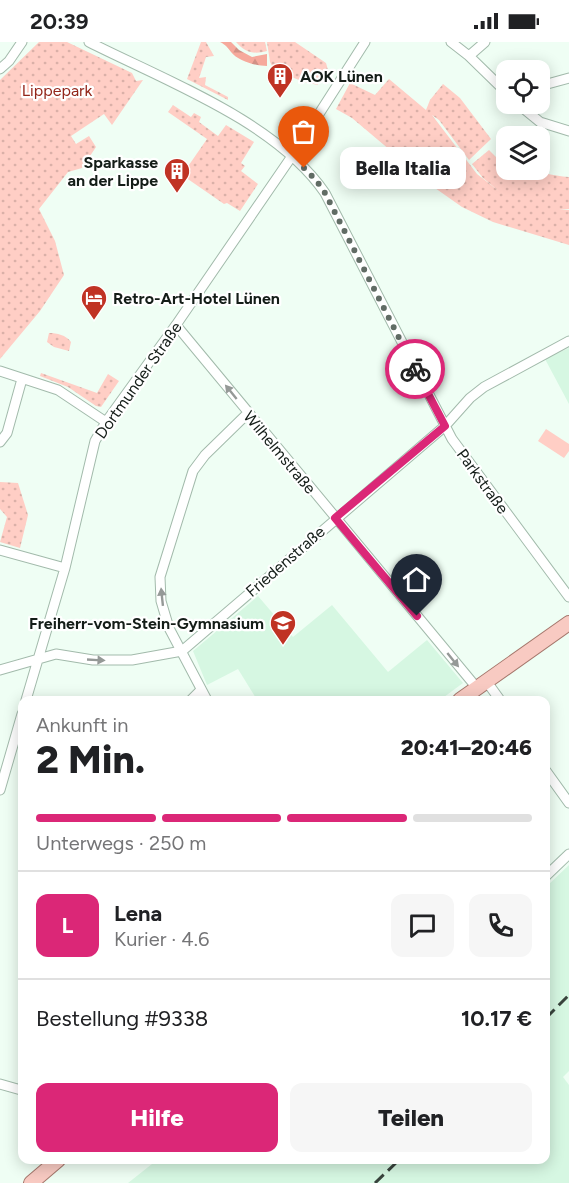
<!DOCTYPE html>
<html lang="de">
<meta charset="utf-8">
<style>
body{margin:0;font-family:Figtree,sans-serif;background:#f6f6f6;color:#202124;height:100vh;display:flex;flex-direction:column;font-size:22px;white-space:nowrap}
*{box-sizing:border-box;margin:0}
p{font-size:20px;color:#757577}
.icon{flex:none;width:33px;height:33px;fill:none;stroke:currentColor;stroke-width:2;stroke-linecap:round;stroke-linejoin:round}
.map{position:relative;flex:1;overflow:hidden}
.panel{position:absolute;left:18px;top:654px;width:532px;height:468px;display:flex;flex-direction:column;background:#fff;border-radius:12px;box-shadow:0 3px 15px #0003}
.panel>*{flex:none}
.tools{position:absolute;left:496px;top:18px;display:grid;gap:12px}
.tools a{display:grid;place-items:center;width:54px;height:54px;border-radius:12px;background:#fff;box-shadow:0 3px 15px #0003;font-size:30px}
.pin{position:absolute;display:grid;place-items:center;width:51px;height:51px;color:#fff;margin:-62px -26px;border-radius:50% 50% 50% 0;rotate:-45deg;box-shadow:0 0 6px #0007}
.pin .icon{rotate:45deg}
.courier{position:absolute;display:grid;place-items:center;width:60px;height:60px;margin:-30px;border:4px solid #db2777;border-radius:50%;background:#fff;color:#222;box-shadow:0 2px 8px #0007}
.bubble{position:absolute;height:42px;border-radius:12px;background:#fff;box-shadow:0 3px 15px #0003;font-size:20px;font-weight:800;line-height:42px;text-align:center}
.headline em{font-style:normal;font-weight:800}
.headline div{display:flex;flex-direction:column-reverse}
.headline{display:flex;align-items:center;justify-content:space-between;height:102px;padding:0 18px}
h1{font-size:39px;font-weight:800;line-height:45px}
.bar{display:grid;grid-template-columns:repeat(4,1fr);gap:9px 6px;align-content:center;height:72px;padding:0 18px}
.bar i{height:8px;border-radius:4px;background:#e0e0e0}
.bar .on{background:#db2777}
.bar p{grid-column:span 4}
.line{display:flex;align-items:center;gap:15px;padding:0 18px;border-top:2px solid #e0e0e0}
.line div{flex:1}
.round{display:grid;place-items:center;flex:none;width:63px;height:63px;border-radius:12px;background:#f6f6f6}
.primary-button{display:flex;gap:12px;margin-top:auto;padding:12px 18px}
.primary-button a{flex:1;height:69px;border-radius:12px;background:#db2777;color:#fff;font-size:24px;font-weight:800;line-height:69px;text-align:center}
.primary-button a+a{background:#f6f6f6;color:#202124}
.status{display:flex;justify-content:space-between;align-items:center;height:42px;padding:0 30px;background:#fff;direction:ltr}
.status svg{height:16px;fill:currentColor}
.map>svg:first-child{display:block}
.built{fill:#d6f7e2}
.green{fill:url(#green-dots)}
.forest{fill:url(#forest-firs)}
.pitch{fill:#ffcec5}
.lines{fill:none;stroke-linecap:round;stroke-linejoin:round}
.street-casing{stroke:#a2baab;stroke-width:11}
.primary-casing{stroke:#a5776c;stroke-width:16}
.street{stroke:#fff;stroke-width:9}
.primary{stroke:#f8cac2;stroke-width:14}
.rail{stroke:#39433d;stroke-width:3;stroke-dasharray:12 6;stroke-linecap:butt}
.oneway{fill:#959997}
.done{stroke:#616c65;stroke-width:6;stroke-dasharray:0 10.8}
.route{stroke:#db2777;stroke-width:8}
.labels{text-anchor:middle;stroke-width:4.5;stroke-linejoin:round;paint-order:stroke}
.poi-label{font-size:16px;font-weight:bold;fill:#141d18;stroke:#fff;text-anchor:start}
.park-label{font-size:16px;fill:#93261a;stroke:#fff}
.street-label{font-size:16px;fill:#141d18;stroke:#fff}
</style>
<div class="status"><b>20:39</b><svg viewBox="0 0 49 12"><path d="M0 12V9h3v3zM5 12V6h3v6zM10 12V3h3v9zM15 12V0h3v12zM26 1h20v11H26zM47 4h2v5h-2z"/></svg></div>
<div class="map">
<svg width="569" height="1141" viewBox="0 0 569 1141">
<defs>
<pattern id="green-dots" width="8" height="8" patternUnits="userSpaceOnUse" patternTransform="scale(1.5)"><rect width="8" height="8" fill="#ffcec5"/><path d="M2 2h.1M6 6h.1" fill="none" stroke="#dab0a8" stroke-width="1.8" stroke-linecap="round"/></pattern>
<pattern id="forest-firs" width="22" height="20" patternUnits="userSpaceOnUse" patternTransform="scale(1.5)"><rect width="22" height="20" fill="#f6a99c"/><path d="M5 1l3.5 6h-7zM16 11l3.5 6h-7z" fill="#d29186"/></pattern>
</defs>
<rect width="100%" height="100%" fill="#effef4"/>
<path class="built" d="M569,306V362L545,317Z
M258,554L293,595L332,563L388,630L427,598L463,641L440,658H257L238,627L207,643L193,609Z
M569,823V1029L563,1035L569,1043V1141H128L157,1118H546V845Z"/>
<path class="green" d="M39,0H67L132,31L136,39L143,38L112,83L104,72L71,94L76,102L89,94L96,105L82,126L68,130L39,167L55,199L64,233L40,269L0,317V38Z
M201,0H206L214,14L206,15L199,36L206,35L205,43L228,55V58L187,37Z
M236,0H265L267,9C253,13 245,10 236,0Z
M267,0H295L326,21L328,28L317,39L318,43L304,40L274,28L270,20Z
M389,37L426,68L430,58L443,42L460,56L491,97L469,118L439,78L432,73L477,132L500,150L483,136L472,122L489,108L500,119L504,115L507,117V128H510L508,133L511,135L516,128C535,127 551,134 569,135V167L559,168H569V203L493,180L462,165L435,146L352,76L336,67L350,41L375,53Z
M173,63L191,75L194,71L201,75L199,80L218,94L226,83L254,100L241,121L245,124L241,129L258,142L240,169L227,161L224,162L182,133L207,97L168,70Z
M49,291C57,291 66,293 71,300L69,309L54,305L47,300Z
M41,331L97,351L108,332L119,339L101,365L96,364L68,345L40,334Z
M0,440L18,441L28,473L20,506L0,500L7,475L0,467Z"/>
<path class="forest" d="M220,0H231L239,8L252,15L267,12V24C256,24 238,19 231,10C227,5 226,3 220,0Z"/>
<path class="pitch" d="M546,387L569,402V409L564,416L538,399Z"/>
<g class="lines">
<g class="street-casing">
<path id="street" d="M89,0C164,38 277,80 325,151L452,397L569,555
M451,0L469,14L507,51
M469,14L485,0
M0,27L9,19L22,0
M540,44L569,36
M518,62L540,80L569,89
M176,283L477,646
M0,329L58,348L106,380
M0,400L7,391L22,337
M0,508L65,526
M0,628L56,612L93,618H132L182,609L445,384L470,356L484,345L569,299
M487,640L500,658
M26,658L65,526L95,399L106,380L176,283L292,114L365,0
M191,658L201,648
M207,658L169,586L161,559L160,535L193,429L205,413L248,371
M546,729L569,761
M0,748L22,672
M546,834L569,812
M0,1042L21,1048L22,1045"/>
</g>
<g class="primary-casing">
<path id="primary" d="M460,658L569,581
M31,1141L58,1118"/>
</g>
<use href="#street" class="street"/>
<use href="#primary" class="primary"/>
<path class="rail" d="M546,976L569,953
M375,1141L399,1118"/>
</g>
<defs><path id="oneway-solid" d="M-6-.8H1V-3.2L6.5 0L1 3.2V.8H-6Z" transform="scale(1.5)"/></defs>
<g class="oneway">
<use href="#oneway-solid" transform="translate(231 350) rotate(-129)"/>
<use href="#oneway-solid" transform="translate(162 555) rotate(-96)"/>
<use href="#oneway-solid" transform="translate(96 618) rotate(3)"/>
<use href="#oneway-solid" transform="translate(453 618) rotate(51)"/>
</g>
<g class="lines">
<path class="done" d="M304,126L316,138L325,151L415,327"/>
<path class="route" d="M415,327L445,384L335,476L417,574"/>
</g>
<defs>
<g id="building-pin" transform="scale(1.35)"><path d="M0 17L-7.5 6A9.5 9.5 0 1 1 7.5 6Z" fill="#c03324" stroke="#fff"/><path d="M-4-6H4V6H1V3H-1V6H-4ZM-2.5-4.3h1.7v1.8h-1.7ZM.8-4.3h1.7v1.8H.8ZM-2.5-1h1.7V.8h-1.7ZM.8-1h1.7V.8H.8Z" fill="#fff"/></g>
<g id="hotel-pin" transform="scale(1.35)"><path d="M0 17L-7.5 6A9.5 9.5 0 1 1 7.5 6Z" fill="#c03324" stroke="#fff"/><path d="M-6-4.5h1.5V1H6V5H4.5V3h-9V5H-6ZM-4 0a1.8 1.8 0 1 1 3.6 0ZM.5 0V-2.5h3Q6-2.5 6 0Z" fill="#fff"/></g>
<g id="school-pin" transform="scale(1.35)"><path d="M0 17L-7.5 6A9.5 9.5 0 1 1 7.5 6Z" fill="#c03324" stroke="#fff"/><path d="M0-5L7-2L0 1L-7-2ZM-4 1L0 2.5L4 1V4Q0 6-4 4Z" fill="#fff"/></g>
</defs>
<g fill-rule="evenodd">
<use href="#building-pin" x="280" y="34"/>
<use href="#building-pin" x="177" y="129"/>
<use href="#hotel-pin" x="94" y="256"/>
<use href="#school-pin" x="283" y="581"/>
</g>
<g class="labels">
<g class="poi-label">
<text x="300" y="40">AOK Lünen</text>
<text x="158" y="126" text-anchor="end">Sparkasse<tspan x="158" dy="18">an der Lippe</tspan></text>
<text x="113" y="262">Retro-Art-Hotel Lünen</text>
<text x="264" y="587" text-anchor="end">Freiherr-vom-Stein-Gymnasium</text>
</g>
<g class="park-label">
<text x="57" y="54">Lippepark</text>
</g>
<g class="street-label">
<text transform="translate(138 338) rotate(-55)" y="6">Dortmunder Straße</text>
<text transform="translate(280 410) rotate(50)" y="6">Wilhelmstraße</text>
<text transform="translate(483 439) rotate(54)" y="6">Parkstraße</text>
<text transform="translate(285 519) rotate(-41)" y="6">Friedenstraße</text>
</g>
</g>
</svg>
<div class="tools">
<a><svg class="icon" aria-label="locate" viewBox="0 0 24 24"><circle cx="12" cy="12" r="6"/><path d="M12 2v4M12 18v4M2 12h4M18 12h4"/></svg></a>
<a><svg class="icon" aria-label="layers" viewBox="0 0 24 24"><path d="M12 4l9 5-9 5-9-5zM3 14l9 5 9-5"/></svg></a>
</div>
<div class="pin" style="left:304px;top:126px;background:#ea580c"><svg class="icon" aria-label="bag" viewBox="0 0 24 24"><path d="M5 8h14l-1 12H6zM9 8a3 3 0 0 1 6 0"/></svg></div>
<div class="pin" style="left:417px;top:574px;background:#1f2937"><svg class="icon" aria-label="home" viewBox="0 0 24 24"><path d="M3 11l9-7 9 7M6 9v11h12V9"/></svg></div>
<div class="courier" style="left:415px;top:327px"><svg class="icon" aria-label="bike" viewBox="0 0 24 24"><circle cx="6" cy="16" r="4"/><circle cx="18" cy="16" r="4"/><path d="M6 16l4-8h5l3 8M10 8l3 8H6M13 5h3"/></svg></div>
<div class="bubble" style="left:340px;top:105px;width:126px">Bella Italia</div>
<section class="panel">
<div class="headline"><div><h1>2 Min.</h1><p>Ankunft in</p></div><em>20:41–20:46</em></div>
<div class="bar"><i class="on"></i><i class="on"></i><i class="on"></i><i></i><p>Unterwegs · 250 m</p></div>
<div class="line" style="height:108px"><b class="round" style="background:#db2777;color:#fff">L</b><div><b>Lena</b><p>Kurier · 4.6</p></div><a class="round"><svg class="icon" aria-label="chat" viewBox="0 0 24 24"><path d="M4 5h16v11H9l-5 4z"/></svg></a><a class="round"><svg class="icon" aria-label="phone" viewBox="0 0 24 24"><path d="M5 4h4l2 5-3 2q2 4 5 5l2-3 5 2v4C11 20 4 13 5 4z"/></svg></a></div>
<div class="line" style="height:78px"><div>Bestellung #9338</div><b>10.17 €</b></div>
<div class="primary-button"><a>Hilfe</a><a>Teilen</a></div>
</section>
</div>
